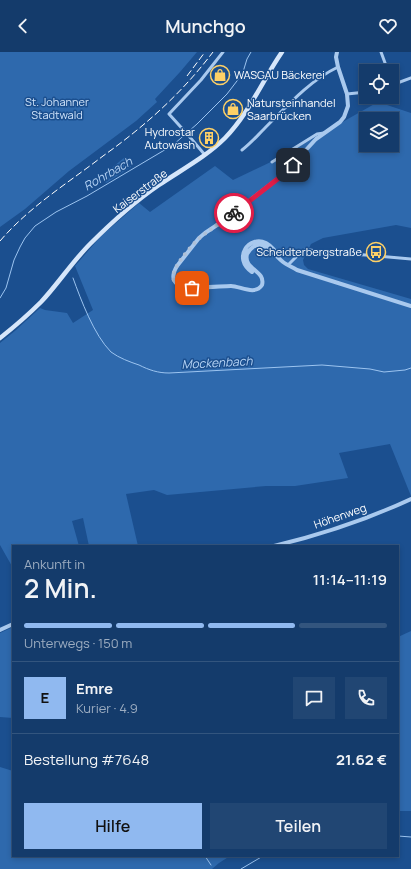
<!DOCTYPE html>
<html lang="de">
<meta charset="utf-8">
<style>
body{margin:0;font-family:Manrope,sans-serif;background:#214673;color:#f1f3f6;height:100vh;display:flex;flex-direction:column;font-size:15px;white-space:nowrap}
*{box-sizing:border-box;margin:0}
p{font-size:13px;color:#9dadc1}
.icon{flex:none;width:22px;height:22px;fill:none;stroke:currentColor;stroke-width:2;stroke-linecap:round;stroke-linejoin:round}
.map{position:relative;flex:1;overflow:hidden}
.sheet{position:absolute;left:12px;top:493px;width:387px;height:312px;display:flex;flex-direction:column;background:#143b6b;border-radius:0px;box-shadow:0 2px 6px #0003,0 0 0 1px #33557e}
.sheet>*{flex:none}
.buttons{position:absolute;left:359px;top:12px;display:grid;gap:8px}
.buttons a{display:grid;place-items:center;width:40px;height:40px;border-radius:0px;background:#143b6b;box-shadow:0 2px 6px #0003,0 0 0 1px #33557e;font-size:20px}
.pin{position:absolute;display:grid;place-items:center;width:34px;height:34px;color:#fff;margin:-17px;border-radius:8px;box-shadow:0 2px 6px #0006}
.courier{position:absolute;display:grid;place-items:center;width:40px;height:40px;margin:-20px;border:3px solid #e11d48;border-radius:50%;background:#fff;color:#222;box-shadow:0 1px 5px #0007}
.summary em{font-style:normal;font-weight:600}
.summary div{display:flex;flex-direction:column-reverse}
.summary{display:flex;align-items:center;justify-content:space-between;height:68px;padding:0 12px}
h1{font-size:26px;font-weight:600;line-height:30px}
.bar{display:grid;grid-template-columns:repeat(4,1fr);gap:6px 4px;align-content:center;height:48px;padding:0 12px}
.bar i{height:5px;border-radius:3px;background:#33557e}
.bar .selected{background:#90b9f0}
.bar p{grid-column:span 4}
.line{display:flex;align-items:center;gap:10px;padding:0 12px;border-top:1px solid #33557e}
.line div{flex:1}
.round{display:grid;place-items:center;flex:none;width:42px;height:42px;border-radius:0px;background:#214673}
.cta{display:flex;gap:8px;margin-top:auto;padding:8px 12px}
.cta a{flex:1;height:46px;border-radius:0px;background:#90b9f0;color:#111;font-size:16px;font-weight:600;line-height:46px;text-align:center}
.cta a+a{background:#214673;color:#f1f3f6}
header{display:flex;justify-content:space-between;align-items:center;height:52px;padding:0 12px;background:#143b6b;font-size:18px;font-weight:600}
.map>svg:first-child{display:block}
.green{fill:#2e69ad;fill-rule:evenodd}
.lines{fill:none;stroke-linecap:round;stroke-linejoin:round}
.stream{stroke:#9cc4f0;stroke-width:1}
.minor{stroke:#a9c9ee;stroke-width:3}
.tertiary{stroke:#a9c9ee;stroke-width:4}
.secondary{stroke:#d6e6fa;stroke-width:4.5}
.rail{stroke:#fff;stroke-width:1;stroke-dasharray:7 3;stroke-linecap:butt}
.done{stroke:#afc1d8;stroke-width:4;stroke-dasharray:0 7.2}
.route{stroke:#e11d48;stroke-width:5}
.labels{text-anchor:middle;stroke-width:3;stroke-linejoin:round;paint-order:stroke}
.poi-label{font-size:11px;fill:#fff;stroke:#1b4f8f;text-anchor:start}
.park-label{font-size:11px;fill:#cfe3fa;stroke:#1b4f8f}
.street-label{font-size:11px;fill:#fff;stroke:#1b4f8f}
.water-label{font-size:12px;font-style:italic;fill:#b5d3f5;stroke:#1b4f8f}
</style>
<header><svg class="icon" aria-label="back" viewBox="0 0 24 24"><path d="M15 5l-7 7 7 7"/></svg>Munchgo<svg class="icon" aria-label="heart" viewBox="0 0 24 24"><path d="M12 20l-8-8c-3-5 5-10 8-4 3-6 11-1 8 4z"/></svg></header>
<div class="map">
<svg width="411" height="817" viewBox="0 0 411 817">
<rect width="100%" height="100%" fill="#1b4f8f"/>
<path class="green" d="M0,0H197L180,20L155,47L157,50L136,69L69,119L25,157L0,175Z
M378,50L411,61V176L396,173L323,186L311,192L303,208L304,213L308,217L411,247V444L390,392L339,401L348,426L295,434H266L167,443L154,438L126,442L138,494H89L83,466L72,469L79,494H13V516L0,493V291L16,278L40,256L45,258L67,261L73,271L93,258L75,214L101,184L139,151L150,160L215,114L233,128L275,108ZM366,67H392V93H366Z
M125,105L131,115L106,131L102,124Z
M13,575V666L0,665V581Z
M411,579V759H398V585Z
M0,715L13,719V804H230L219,811L212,817H0Z"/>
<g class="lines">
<path class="stream" d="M73,226C81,248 94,283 111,300C119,306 130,310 139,313C149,318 158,321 169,321L322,313L370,317L384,320L405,318L411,316
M0,246L6,236L14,208L20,195L25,186L35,174L56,160L87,144L173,93L197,72L227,42L240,25L243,20L247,7L251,0
M398,784L411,785
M205,804L211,813
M241,817L263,804"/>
<path class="minor" d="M381,0L388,19
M370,19L387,17
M361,21L366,20
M392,33L411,26
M347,42L366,40
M242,98C250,92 257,84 264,77C287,54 309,29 338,15
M205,103L188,83L169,62L201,28L223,0
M272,110L317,82L324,81
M288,213L301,200L305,198H310L327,201L366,203L411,207"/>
<path class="tertiary" d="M337,0L336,5L338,15L347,42L348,54L344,65L340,70L316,87L284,122L223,169L205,181L199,186L177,214C174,219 171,226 176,231C183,239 219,234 231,234C240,234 255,244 262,233C266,218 243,218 247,202C248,200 250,197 253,195C264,187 275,204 283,210C287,213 292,215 297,218L411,254
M252,220C232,206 249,183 266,191C270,193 272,196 275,199
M274,494C320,483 368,467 411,447
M0,578L13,572"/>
<path class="secondary" d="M0,286C14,275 28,263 41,250C58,232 72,210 90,192C111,171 134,150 159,133C181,118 206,105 225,86C250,60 262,29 282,0"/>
<path class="rail" d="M187,24L205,0
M0,189C29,155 68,131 103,104C145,74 182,41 213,0"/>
</g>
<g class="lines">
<path class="done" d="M192,236L179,234L174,229C173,226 173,223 174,220C177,210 197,186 206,181C215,174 225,168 234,161"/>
<path class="route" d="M234,161L284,122L293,113"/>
</g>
<defs>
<g id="shop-ring" transform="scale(1)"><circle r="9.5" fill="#1b4f8f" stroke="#ffd166" stroke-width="1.5"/><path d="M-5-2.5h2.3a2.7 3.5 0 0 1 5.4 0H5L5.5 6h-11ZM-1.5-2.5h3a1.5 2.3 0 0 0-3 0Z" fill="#ffd166"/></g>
<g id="building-ring" transform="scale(1)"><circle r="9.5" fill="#1b4f8f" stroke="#ffd166" stroke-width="1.5"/><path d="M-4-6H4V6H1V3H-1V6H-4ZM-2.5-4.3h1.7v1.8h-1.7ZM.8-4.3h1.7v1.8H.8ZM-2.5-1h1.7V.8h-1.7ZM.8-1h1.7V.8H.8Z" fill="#ffd166"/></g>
<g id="bus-ring" transform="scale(1)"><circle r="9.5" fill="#1b4f8f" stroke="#ffd166" stroke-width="1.5"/><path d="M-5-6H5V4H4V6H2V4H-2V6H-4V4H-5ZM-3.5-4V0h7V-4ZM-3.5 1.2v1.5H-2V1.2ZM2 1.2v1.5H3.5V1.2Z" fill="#ffd166"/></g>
</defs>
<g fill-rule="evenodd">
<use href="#shop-ring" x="220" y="23"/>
<use href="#shop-ring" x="233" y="57"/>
<use href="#building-ring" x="209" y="86"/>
<use href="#bus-ring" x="376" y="200"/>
</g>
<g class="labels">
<g class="poi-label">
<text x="234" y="27">WASGAU Bäckerei</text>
<text x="247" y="55">Natursteinhandel<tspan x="247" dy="13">Saarbrücken</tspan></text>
<text x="195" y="84" text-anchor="end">Hydrostar<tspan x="195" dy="13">Autowash</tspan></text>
<text x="362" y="204" text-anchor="end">Scheidterbergstraße</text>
</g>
<g class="park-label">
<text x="57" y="54">St. Johanner<tspan x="57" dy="13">Stadtwald</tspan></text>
</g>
<g class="street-label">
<text transform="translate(140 139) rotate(-37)" y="4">Kaiserstraße</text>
<text transform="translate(340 464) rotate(-19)" y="4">Höhenweg</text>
</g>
<g class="water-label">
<text transform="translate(108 122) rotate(-30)" y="4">Rohrbach</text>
<text transform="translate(217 311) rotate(-3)" y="4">Mockenbach</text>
</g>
</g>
</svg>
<div class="buttons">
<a><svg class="icon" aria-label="locate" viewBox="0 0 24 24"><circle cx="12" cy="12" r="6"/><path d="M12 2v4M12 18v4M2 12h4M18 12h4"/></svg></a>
<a><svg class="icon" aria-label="layers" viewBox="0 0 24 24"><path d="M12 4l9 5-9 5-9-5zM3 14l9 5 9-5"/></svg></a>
</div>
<div class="pin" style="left:192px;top:236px;background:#ea580c"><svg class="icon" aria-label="bag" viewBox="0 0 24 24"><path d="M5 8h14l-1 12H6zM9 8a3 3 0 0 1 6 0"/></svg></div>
<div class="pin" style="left:293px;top:113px;background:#1f2937"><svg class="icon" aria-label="home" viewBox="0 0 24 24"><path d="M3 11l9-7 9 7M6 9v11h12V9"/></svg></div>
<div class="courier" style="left:234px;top:161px"><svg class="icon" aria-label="bike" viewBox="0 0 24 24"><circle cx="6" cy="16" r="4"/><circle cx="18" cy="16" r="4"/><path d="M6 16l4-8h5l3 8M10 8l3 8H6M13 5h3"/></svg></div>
<section class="sheet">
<div class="summary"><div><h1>2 Min.</h1><p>Ankunft in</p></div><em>11:14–11:19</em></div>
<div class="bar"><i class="selected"></i><i class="selected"></i><i class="selected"></i><i></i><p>Unterwegs · 150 m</p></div>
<div class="line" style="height:72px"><b class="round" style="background:#90b9f0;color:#111">E</b><div><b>Emre</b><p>Kurier · 4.9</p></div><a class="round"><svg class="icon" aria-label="chat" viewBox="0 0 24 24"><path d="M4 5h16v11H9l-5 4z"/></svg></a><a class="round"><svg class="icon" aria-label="phone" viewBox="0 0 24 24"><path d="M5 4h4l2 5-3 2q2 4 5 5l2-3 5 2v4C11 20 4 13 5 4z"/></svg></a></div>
<div class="line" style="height:52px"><div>Bestellung #7648</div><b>21.62 €</b></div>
<div class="cta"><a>Hilfe</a><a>Teilen</a></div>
</section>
</div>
